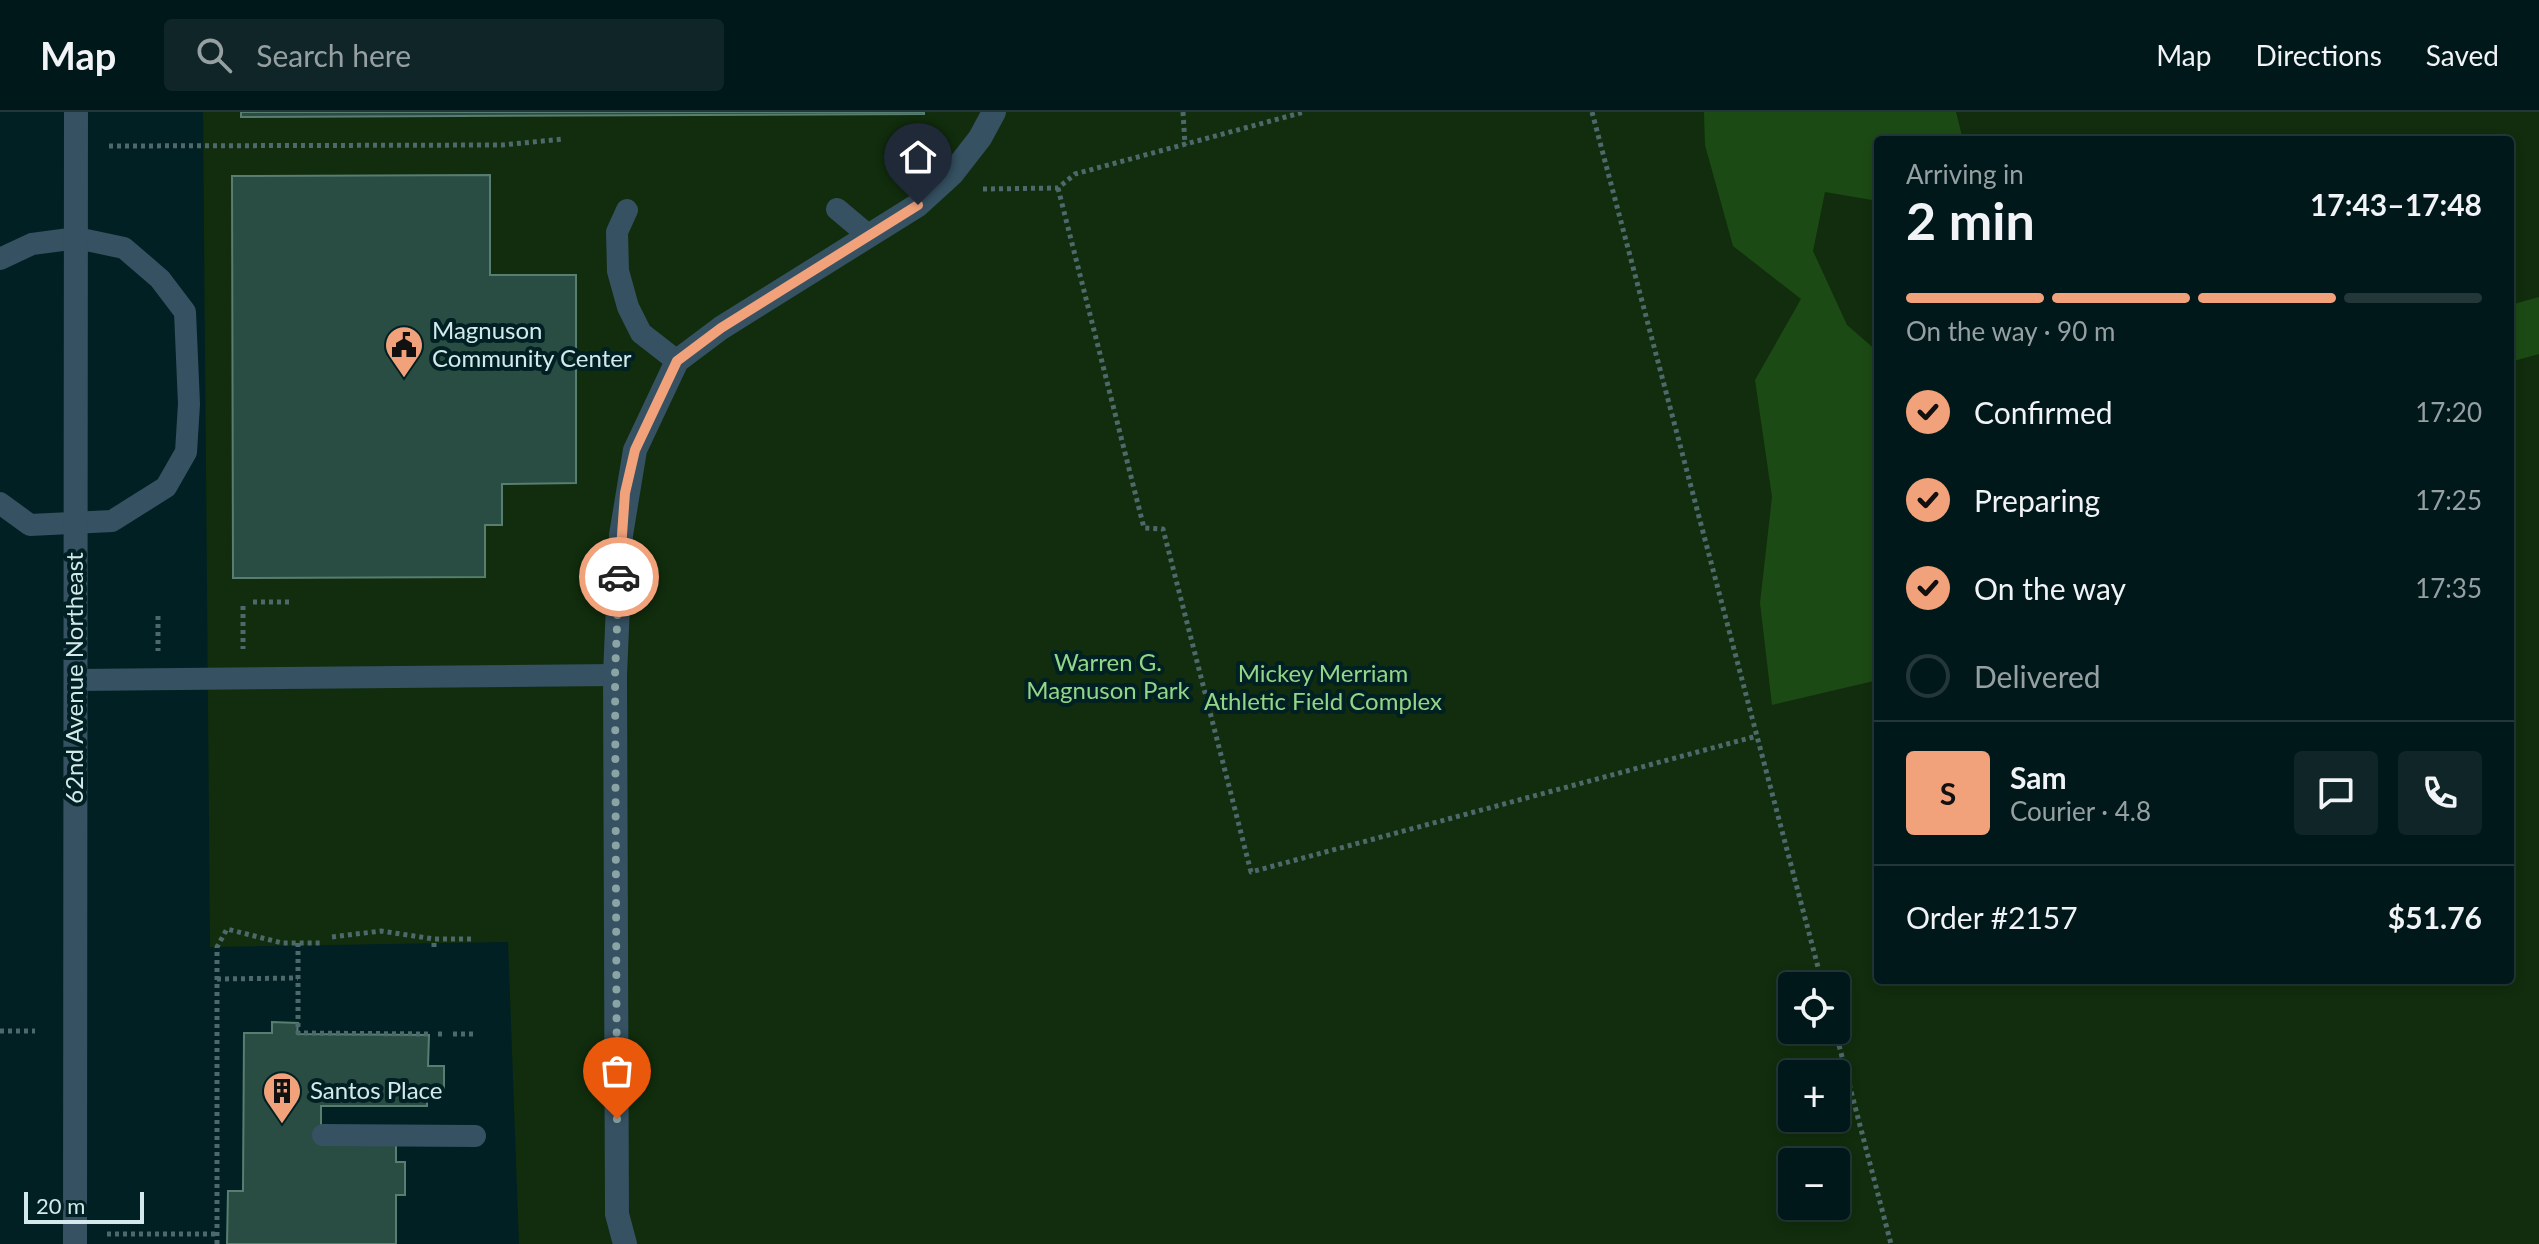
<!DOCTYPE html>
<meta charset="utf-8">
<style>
body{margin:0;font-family:Lato,sans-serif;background:#0f2527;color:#f1f3f6;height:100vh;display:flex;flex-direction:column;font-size:30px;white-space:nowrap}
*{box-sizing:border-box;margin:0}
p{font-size:26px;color:#96a0a2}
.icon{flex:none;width:44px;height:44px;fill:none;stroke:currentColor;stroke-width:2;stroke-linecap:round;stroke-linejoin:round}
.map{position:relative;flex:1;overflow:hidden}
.panel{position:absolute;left:1874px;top:24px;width:640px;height:848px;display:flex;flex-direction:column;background:#01181a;border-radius:8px;box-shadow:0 4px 12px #0003,0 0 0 2px #233739}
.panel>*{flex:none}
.tools{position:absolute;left:1778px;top:860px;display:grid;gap:16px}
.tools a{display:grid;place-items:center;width:72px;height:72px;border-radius:8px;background:#01181a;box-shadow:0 4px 12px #0003,0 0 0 2px #233739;font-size:40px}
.scale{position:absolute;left:24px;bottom:20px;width:120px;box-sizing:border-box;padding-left:8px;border:4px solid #d4e9eb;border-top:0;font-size:22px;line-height:28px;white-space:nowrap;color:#d4e9eb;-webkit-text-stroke:6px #012023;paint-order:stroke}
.pin{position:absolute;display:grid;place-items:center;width:68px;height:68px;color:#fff;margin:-82px -34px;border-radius:50% 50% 50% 0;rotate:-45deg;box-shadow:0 0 8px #0007}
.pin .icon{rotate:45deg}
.courier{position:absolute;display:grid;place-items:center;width:80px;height:80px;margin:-40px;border:6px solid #f1a27b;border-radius:50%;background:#fff;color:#222;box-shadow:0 2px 10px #0007}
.overview em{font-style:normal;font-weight:700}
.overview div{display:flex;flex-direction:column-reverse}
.overview{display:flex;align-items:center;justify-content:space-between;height:136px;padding:0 32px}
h1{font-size:52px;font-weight:700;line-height:60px}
.bar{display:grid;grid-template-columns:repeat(4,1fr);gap:12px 8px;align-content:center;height:96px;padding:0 32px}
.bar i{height:10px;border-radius:6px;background:#233739}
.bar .selected{background:#f1a27b}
.bar p{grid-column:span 4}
.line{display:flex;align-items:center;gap:20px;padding:0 32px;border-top:2px solid #233739}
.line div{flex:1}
.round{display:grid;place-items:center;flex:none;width:84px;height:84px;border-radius:8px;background:#0f2527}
ol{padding:0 32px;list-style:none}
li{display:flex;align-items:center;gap:24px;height:88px}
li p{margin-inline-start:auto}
li .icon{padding:8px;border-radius:50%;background:#f1a27b;color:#111;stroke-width:4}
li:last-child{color:#96a0a2}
li i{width:44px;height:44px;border:4px solid #233739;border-radius:50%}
header{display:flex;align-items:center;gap:48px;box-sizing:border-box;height:112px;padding:0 40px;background:#01181a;border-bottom:2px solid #233739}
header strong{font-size:38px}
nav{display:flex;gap:44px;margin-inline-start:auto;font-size:28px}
.search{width:560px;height:72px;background:#0f2527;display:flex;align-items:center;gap:20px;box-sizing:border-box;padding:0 28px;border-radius:8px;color:#96a0a2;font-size:30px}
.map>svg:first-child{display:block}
.green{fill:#112d0d;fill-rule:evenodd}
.forest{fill:#1c4a14}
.building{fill:#294d42;stroke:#587d71;stroke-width:2}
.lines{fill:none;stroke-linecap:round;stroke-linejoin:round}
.path{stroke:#4d696b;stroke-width:5;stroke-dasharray:4 4;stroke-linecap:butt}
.lane{stroke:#355162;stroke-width:22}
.street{stroke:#355162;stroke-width:24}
.done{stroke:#8aa3a5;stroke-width:8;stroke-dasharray:0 14.4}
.route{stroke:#f1a27b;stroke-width:10}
.labels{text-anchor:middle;stroke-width:8;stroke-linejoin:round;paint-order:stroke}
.poi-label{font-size:24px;fill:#d4e9eb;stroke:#012023;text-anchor:start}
.park-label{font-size:24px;fill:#92d687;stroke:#012023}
.street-label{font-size:24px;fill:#d4e9eb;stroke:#012023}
</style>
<header>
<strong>Map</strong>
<div class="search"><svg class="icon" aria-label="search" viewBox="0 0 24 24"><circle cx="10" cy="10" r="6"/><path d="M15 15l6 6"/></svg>Search here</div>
<nav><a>Map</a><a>Directions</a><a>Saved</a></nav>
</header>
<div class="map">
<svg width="2539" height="1132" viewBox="0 0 2539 1132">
<rect width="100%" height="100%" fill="#012023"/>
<path class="green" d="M203,0H2539V1132H519L508,830L210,835ZM1878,28H2510V868H1878ZM1792,874H1836V918H1792ZM1792,962H1836V1006H1792ZM1792,1050H1836V1094H1792Z"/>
<path class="forest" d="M1704,0H1956L1963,28H1878V89L1825,80L1813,139L1847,213L1878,240V568L1772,593L1760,491L1772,385L1755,268L1801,187L1733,134L1705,33Z
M2539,185V242L2510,250V193Z"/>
<path class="building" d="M241,0H924V2L241,5Z
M490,63V163H576V371L502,372V413H485V465L233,466L232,64Z
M272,910L298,911L297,922L429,923L428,954H444V978H427V994H321V1032L396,1033V1050H405V1083H396V1132H227L228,1079H243L244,921H272Z"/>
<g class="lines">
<path class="path" d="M1183,0L1185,33
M1592,0L1823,874
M109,34L502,33L564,27
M1058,76L1144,416L1163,417L1251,760L1757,624
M983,77L1058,76L1075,62L1304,0
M253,490H290
M243,494V537
M158,504V539
M332,825L381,819L434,827H471
M298,831V921L430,922
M434,831V838
M217,867L298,866
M1835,918L1891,1132
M0,919H35
M438,922H446
M453,922H473
M107,1122H217
M217,1132V835L227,817L282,831H321"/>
<path class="lane" d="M837,97L869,124
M627,98L617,120L618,159L628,195L641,221L677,249
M0,147L32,132L77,126L124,136L160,167L185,200L189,292L186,340L166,375L112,409L30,413L0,391
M76,568L615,563
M323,1023L475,1024"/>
<path class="street" d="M75,1132L76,0
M625,1132L617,1102L615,563L621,423L635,338L677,249L721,216L918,93L952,62L980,26L994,0"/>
</g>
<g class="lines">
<path class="done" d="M617,1007L615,563L619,465"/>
<path class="route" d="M619,465L625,381L635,338L677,249L721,216L918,93"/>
</g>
<defs>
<g id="civic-pin" transform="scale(2)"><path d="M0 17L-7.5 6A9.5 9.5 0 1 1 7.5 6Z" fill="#f1a27b" stroke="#012023"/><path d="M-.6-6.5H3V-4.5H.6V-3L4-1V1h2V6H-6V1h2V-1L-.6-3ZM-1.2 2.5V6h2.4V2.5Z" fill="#111"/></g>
<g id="building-pin" transform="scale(2)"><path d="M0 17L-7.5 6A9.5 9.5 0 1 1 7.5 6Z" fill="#f1a27b" stroke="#012023"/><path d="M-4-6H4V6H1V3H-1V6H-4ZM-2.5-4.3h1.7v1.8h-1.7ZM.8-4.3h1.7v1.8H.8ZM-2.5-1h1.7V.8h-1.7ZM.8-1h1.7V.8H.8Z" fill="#111"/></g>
</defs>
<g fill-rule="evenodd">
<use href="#civic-pin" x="404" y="233"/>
<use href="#building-pin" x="282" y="979"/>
</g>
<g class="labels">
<g class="poi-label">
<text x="432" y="227">Magnuson<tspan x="432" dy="28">Community Center</tspan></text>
<text x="310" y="987">Santos Place</text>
</g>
<g class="park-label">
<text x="1108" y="559">Warren G.<tspan x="1108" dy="28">Magnuson Park</tspan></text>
<text x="1323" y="570">Mickey Merriam<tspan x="1323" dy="28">Athletic Field Complex</tspan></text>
</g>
<g class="street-label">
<text transform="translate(75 566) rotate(-90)" y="8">62nd Avenue Northeast</text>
</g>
</g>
</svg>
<div class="tools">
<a><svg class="icon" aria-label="locate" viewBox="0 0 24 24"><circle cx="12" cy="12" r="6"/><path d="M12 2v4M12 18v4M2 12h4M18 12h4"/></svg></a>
<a>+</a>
<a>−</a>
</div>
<div class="scale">20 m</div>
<div class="pin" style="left:617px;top:1007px;background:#ea580c"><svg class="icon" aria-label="bag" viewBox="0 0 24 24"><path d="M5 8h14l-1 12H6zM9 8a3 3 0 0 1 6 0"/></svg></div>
<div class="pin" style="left:918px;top:93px;background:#1f2937"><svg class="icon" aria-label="home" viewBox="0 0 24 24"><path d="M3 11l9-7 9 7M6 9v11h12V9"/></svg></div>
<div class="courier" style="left:619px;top:465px"><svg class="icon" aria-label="car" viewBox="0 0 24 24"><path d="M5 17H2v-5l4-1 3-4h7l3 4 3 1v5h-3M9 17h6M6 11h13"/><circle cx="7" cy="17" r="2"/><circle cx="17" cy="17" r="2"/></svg></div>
<section class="panel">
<div class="overview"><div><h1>2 min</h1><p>Arriving in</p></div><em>17:43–17:48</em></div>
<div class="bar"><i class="selected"></i><i class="selected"></i><i class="selected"></i><i></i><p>On the way · 90 m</p></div>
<ol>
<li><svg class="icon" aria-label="check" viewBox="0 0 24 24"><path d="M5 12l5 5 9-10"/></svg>Confirmed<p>17:20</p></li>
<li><svg class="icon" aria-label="check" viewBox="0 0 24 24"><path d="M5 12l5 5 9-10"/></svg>Preparing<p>17:25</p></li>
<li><svg class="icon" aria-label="check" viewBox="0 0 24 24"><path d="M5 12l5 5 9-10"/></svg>On the way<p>17:35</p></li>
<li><i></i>Delivered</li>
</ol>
<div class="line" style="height:144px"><b class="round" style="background:#f1a27b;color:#111">S</b><div><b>Sam</b><p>Courier · 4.8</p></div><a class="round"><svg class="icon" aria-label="chat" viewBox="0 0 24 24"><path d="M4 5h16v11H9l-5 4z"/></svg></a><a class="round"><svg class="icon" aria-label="phone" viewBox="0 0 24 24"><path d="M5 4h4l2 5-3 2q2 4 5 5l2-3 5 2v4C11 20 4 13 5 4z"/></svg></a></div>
<div class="line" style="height:104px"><div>Order #2157</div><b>$51.76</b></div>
</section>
</div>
